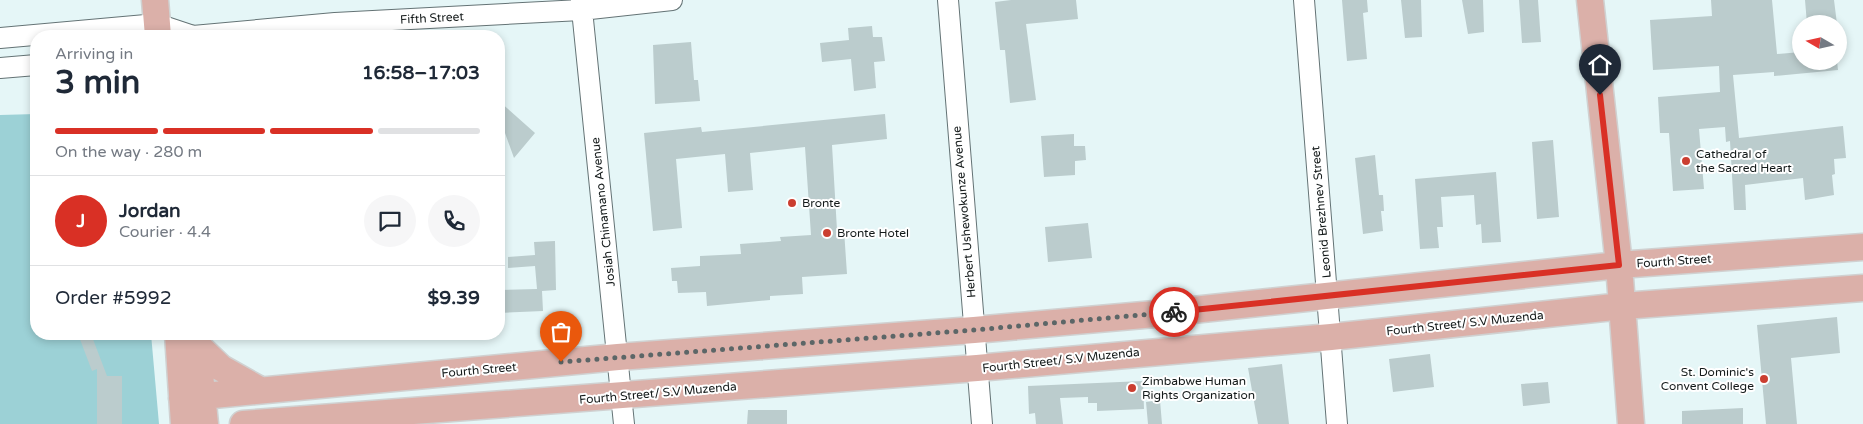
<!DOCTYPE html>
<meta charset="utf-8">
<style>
body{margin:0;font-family:"Varela Round",sans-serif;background:#f6f6f7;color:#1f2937;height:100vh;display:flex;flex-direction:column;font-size:19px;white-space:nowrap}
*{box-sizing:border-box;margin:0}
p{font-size:16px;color:#747a83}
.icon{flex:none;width:28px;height:28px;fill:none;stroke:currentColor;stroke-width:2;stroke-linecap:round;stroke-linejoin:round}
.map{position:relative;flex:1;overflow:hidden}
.panel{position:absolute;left:30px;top:30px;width:475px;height:310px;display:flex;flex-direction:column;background:#fff;border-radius:20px;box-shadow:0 2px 8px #0003}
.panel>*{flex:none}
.needle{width:32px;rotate:279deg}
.tools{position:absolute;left:1792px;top:15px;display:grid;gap:10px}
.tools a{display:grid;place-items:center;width:55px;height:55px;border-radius:50%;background:#fff;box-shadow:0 2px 8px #0003;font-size:25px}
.pin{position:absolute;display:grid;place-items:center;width:42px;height:42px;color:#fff;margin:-51px -21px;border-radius:50% 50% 50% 0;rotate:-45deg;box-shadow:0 0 5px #0007}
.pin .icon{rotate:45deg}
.courier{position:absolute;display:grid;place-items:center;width:50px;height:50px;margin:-25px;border:4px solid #d93025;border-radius:50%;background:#fff;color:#222;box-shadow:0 1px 6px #0007}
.headline em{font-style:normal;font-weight:700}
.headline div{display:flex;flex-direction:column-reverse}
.headline{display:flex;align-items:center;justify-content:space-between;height:85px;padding:0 25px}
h1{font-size:32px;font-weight:700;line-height:38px}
.bar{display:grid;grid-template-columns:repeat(4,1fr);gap:8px 5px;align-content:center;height:60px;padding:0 25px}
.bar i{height:6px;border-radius:4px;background:#e0e1e3}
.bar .current{background:#d93025}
.bar p{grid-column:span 4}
.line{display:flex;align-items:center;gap:12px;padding:0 25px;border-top:1px solid #e0e1e3}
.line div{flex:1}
.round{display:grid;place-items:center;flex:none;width:52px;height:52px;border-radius:26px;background:#f6f6f7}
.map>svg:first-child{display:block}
.green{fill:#9cd1d6}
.building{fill:#bbcccd}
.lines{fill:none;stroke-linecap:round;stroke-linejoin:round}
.minor-casing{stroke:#647375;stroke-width:22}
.major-casing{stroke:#d0d1d1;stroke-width:29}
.minor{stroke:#fff;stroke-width:20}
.major{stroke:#dbb0a9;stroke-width:26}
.done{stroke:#5c6667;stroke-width:5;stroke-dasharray:0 9}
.route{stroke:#d93025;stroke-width:6}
.poi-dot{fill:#cb3e30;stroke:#fff;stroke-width:2}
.labels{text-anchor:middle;stroke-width:4;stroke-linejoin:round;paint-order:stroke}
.street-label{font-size:12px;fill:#131919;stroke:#fff}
.poi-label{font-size:12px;fill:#131919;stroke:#fff;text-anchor:start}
</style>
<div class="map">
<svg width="1863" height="424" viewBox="0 0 1863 424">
<rect width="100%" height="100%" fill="#e5f6f7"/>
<path class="green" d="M36,114V334H151L159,424H0V115Z"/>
<path class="building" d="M1011,0H1076L1078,19L1026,24L1036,100L1010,103L1005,50H1000L995,2Z
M1342,0H1367L1368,12L1363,13L1367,59L1347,61Z
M1401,0H1421L1422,37L1405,38Z
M1462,0H1483L1484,32L1468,34Z
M1519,0H1538L1541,42L1522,43Z
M1711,0H1772L1777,54L1801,52V61H1837L1838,70L1774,76V72L1733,75L1739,138L1843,126L1846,158L1834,159L1835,174L1832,175L1834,195L1805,200L1803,178L1745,185L1746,210H1734L1730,141L1726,142L1725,127L1699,129L1704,189L1673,191L1669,133H1660L1658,97L1720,92L1719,66L1653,70L1650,20L1712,16Z
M1805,0H1834L1837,24H1807Z
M872,26L873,37H882L885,61L874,62L876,88L854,91L851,59L822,62L820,43L849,40L848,28Z
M691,42L694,80H698L700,101L655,104L653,45Z
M499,101L535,133L514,158L505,133L499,141Z
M885,114L887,139L832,145L837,230H844L847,274L802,277L803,294L770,296V300L707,306L706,292L678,293L677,281H672L671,268L700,266V256L741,254L740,244L781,241L780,237L811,235L805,147L750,153L753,190L728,192L725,154L676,159L682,228L653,231L644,133L701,127L702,132Z
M1074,134V146H1085L1086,160L1075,161V175L1044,177L1041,136Z
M1553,140L1559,217L1537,219L1532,142Z
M1375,155L1379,195H1383L1384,211H1381L1383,231L1363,234L1355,158Z
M1496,172L1501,242L1482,243L1481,224L1476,225L1474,195L1441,197L1443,227H1437L1439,248L1420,249L1415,179Z
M1088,223L1092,258L1048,262L1045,227Z
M555,241L556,290L542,291L543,311L499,313V290L537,289L535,266L508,268V257L535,255L534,242Z
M1837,317L1840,353L1791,358L1797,424H1766L1757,325Z
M78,334H91L107,376H122V424H97V369L92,371Z
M1430,354L1434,387L1393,392L1389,359Z
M1282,364L1289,424H1258L1248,368Z
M1143,381L1144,409L1097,411V403H1088V397L1060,398L1063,424H1036L1035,413L1029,414L1028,386Z
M1548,382L1550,403L1523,406L1521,384Z
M1160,400L1162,424H1148L1146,402Z
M1743,408V424H1682V411Z
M748,410H787V424H747Z"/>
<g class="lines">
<g class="minor-casing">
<path id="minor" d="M581,0L624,424
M948,0L982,424
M1304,0L1337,424
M193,36L335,23L581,10L672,0
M0,38L157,24L193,36
M0,68L36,65"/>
</g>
<g class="major-casing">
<path id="major" d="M155,0L158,36
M1590,0L1619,265L1631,424
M178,334L184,424
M196,334L205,424
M198,346L221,368L260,390
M182,398L618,357L974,330L1155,314L1619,265L1863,247
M243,424L977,368L1331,337L1623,306L1863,288"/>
</g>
<use href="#minor" class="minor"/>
<use href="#major" class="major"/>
</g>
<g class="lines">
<path class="done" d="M561,362L974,330L1174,312"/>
<path class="route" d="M1174,312L1619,265L1600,95"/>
</g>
<g class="poi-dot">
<circle cx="1686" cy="161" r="5"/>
<circle cx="792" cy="203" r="5"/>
<circle cx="827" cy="233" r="5"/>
<circle cx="1764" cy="379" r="5"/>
<circle cx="1132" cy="388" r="5"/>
</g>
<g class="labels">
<g class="street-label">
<text transform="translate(432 18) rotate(-3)" y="4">Fifth Street</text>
<text transform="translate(603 212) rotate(-96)" y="4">Josiah Chinamano Avenue</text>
<text transform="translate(964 212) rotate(-95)" y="4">Herbert Ushewokunze Avenue</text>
<text transform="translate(1321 212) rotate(-95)" y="4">Leonid Brezhnev Street</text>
<text transform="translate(1674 261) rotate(-4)" y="4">Fourth Street</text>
<text transform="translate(1465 323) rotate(-6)" y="4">Fourth Street/ S.V Muzenda</text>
<text transform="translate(1061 360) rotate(-6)" y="4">Fourth Street/ S.V Muzenda</text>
<text transform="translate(479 370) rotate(-5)" y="4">Fourth Street</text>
<text transform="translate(658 393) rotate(-5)" y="4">Fourth Street/ S.V Muzenda</text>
</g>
<g class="poi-label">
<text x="1696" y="158">Cathedral of<tspan x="1696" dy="14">the Sacred Heart</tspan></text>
<text x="802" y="207">Bronte</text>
<text x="837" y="237">Bronte Hotel</text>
<text x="1754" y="376" text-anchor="end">St. Dominic's<tspan x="1754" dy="14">Convent College</tspan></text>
<text x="1142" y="385">Zimbabwe Human<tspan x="1142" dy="14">Rights Organization</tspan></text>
</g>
</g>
</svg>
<div class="tools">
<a><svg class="needle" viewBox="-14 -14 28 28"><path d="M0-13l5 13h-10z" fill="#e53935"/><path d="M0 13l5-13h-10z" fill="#747a83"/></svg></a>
</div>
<div class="pin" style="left:561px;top:362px;background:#ea580c"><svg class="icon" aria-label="bag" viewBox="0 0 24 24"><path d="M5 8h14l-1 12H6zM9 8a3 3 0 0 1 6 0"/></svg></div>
<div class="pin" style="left:1600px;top:95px;background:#1f2937"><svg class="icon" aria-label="home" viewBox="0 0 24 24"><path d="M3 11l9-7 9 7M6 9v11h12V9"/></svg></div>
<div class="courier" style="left:1174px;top:312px"><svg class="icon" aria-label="bike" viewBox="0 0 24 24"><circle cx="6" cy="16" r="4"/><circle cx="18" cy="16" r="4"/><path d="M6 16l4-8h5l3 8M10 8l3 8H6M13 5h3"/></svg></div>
<section class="panel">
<div class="headline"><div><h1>3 min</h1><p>Arriving in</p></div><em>16:58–17:03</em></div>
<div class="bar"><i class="current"></i><i class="current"></i><i class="current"></i><i></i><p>On the way · 280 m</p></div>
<div class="line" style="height:90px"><b class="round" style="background:#d93025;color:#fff">J</b><div><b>Jordan</b><p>Courier · 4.4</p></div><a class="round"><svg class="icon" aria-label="chat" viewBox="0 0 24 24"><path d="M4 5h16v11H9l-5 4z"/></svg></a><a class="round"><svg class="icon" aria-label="phone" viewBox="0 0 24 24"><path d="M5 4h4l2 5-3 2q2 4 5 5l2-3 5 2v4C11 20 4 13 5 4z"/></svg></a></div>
<div class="line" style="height:65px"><div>Order #5992</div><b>$9.39</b></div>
</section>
</div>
